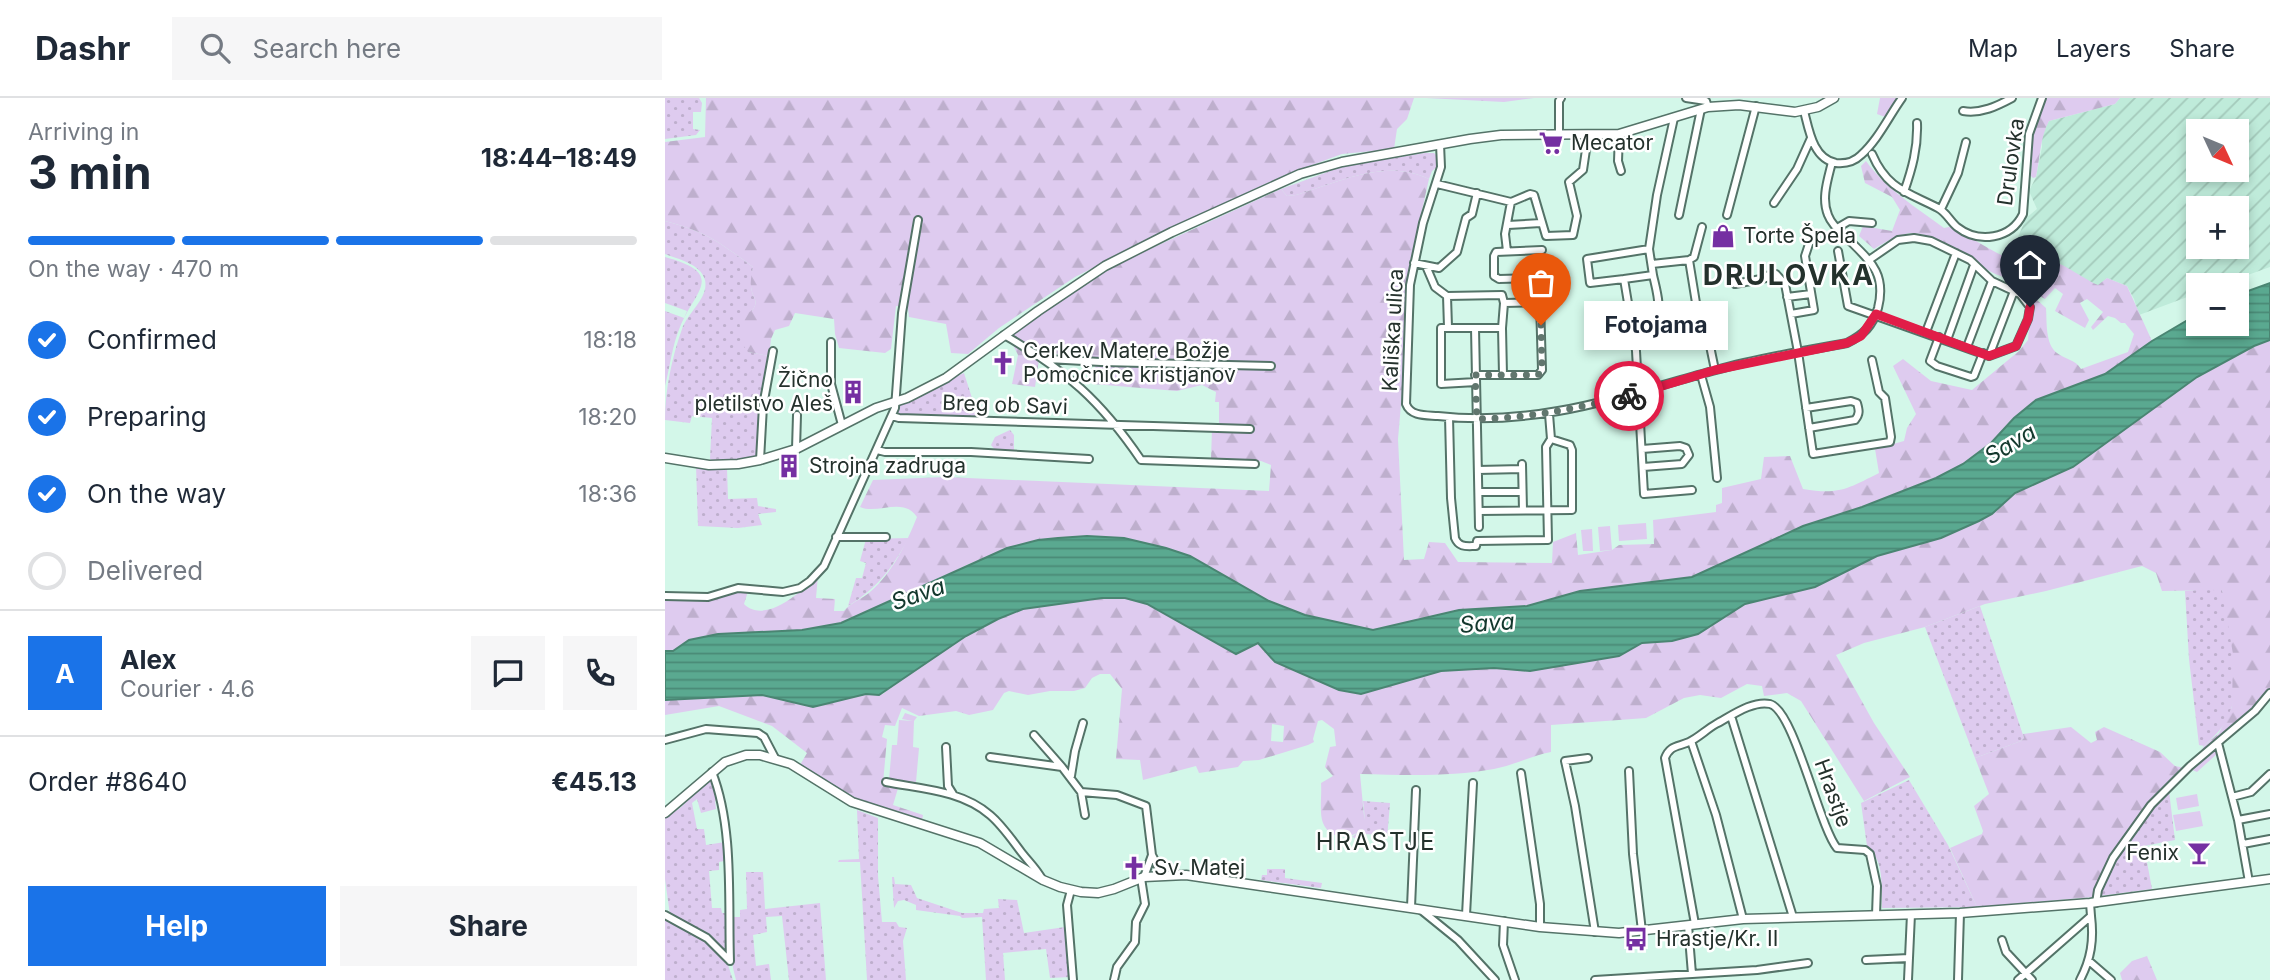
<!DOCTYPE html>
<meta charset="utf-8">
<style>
body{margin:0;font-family:Inter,sans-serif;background:#f6f6f7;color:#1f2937;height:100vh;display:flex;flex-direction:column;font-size:26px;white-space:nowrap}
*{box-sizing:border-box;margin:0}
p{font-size:23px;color:#747a83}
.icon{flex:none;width:38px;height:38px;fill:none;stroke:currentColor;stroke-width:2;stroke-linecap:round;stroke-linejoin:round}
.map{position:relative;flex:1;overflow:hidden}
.sheet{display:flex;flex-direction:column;background:#fff;width:665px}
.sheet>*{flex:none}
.needle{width:46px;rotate:134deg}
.fabs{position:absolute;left:1521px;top:21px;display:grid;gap:14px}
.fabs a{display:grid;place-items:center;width:63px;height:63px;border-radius:0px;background:#fff;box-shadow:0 4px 10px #0003;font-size:35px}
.pin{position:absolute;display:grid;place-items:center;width:60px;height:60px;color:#fff;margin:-72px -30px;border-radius:50% 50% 50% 0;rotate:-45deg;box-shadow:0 0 7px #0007}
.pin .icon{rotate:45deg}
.courier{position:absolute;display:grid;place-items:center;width:70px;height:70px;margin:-35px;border:5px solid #e11d48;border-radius:50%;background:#fff;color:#222;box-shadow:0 2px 9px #0007}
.bubble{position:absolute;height:49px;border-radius:0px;background:#fff;box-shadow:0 4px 10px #0003;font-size:23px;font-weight:700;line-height:49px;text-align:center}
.head em{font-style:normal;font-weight:700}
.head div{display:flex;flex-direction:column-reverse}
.head{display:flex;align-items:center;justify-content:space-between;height:119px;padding:0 28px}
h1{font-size:46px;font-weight:700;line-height:52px}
.bar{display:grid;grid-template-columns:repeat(4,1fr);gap:10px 7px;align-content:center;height:84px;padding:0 28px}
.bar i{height:9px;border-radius:5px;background:#e0e1e3}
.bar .active{background:#1a73e8}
.bar p{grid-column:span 4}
.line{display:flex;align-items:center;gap:18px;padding:0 28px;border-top:2px solid #e0e1e3}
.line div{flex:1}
.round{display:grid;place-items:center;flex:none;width:74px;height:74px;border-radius:0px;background:#f6f6f7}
ol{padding:0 28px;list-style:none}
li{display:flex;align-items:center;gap:21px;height:77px}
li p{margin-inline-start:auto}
li .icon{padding:7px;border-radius:50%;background:#1a73e8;color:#fff;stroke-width:4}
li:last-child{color:#747a83}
li i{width:38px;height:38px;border:4px solid #e0e1e3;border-radius:50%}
.action{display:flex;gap:14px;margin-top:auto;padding:14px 28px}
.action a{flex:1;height:80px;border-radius:0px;background:#1a73e8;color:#fff;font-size:28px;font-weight:700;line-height:80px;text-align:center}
.action a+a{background:#f6f6f7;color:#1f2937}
header{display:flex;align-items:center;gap:42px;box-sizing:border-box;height:98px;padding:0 35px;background:#fff;border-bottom:2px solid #e0e1e3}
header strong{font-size:33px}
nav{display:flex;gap:38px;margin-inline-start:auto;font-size:24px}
.search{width:490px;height:63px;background:#f6f6f7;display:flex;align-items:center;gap:18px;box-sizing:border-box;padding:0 24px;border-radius:0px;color:#747a83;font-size:26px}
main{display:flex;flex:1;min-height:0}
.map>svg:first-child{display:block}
.industrial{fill:url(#industrial-furrows);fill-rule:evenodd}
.grass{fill:url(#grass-dots)}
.forest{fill:url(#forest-firs);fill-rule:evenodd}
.park{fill:#decbef}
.water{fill:url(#water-rules);stroke:#4a8572;stroke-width:2}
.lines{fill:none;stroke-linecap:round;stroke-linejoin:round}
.minor-casing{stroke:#547368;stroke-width:10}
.tertiary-casing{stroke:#547368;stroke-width:11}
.minor{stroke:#fff;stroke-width:6}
.tertiary{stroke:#fff;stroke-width:8}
.done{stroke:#61766e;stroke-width:7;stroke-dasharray:0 12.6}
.route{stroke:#e11d48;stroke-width:9}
.labels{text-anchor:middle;stroke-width:5;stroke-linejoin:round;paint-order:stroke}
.poi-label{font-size:21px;fill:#24312c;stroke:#fff;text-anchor:start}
.street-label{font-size:21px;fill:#24312c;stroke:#fff}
.water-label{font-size:23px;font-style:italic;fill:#13382d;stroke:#fff}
.quarter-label{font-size:24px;letter-spacing:2px;fill:#24312c;stroke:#fff}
.district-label{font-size:28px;font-weight:bold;letter-spacing:2px;fill:#24312c;stroke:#fff}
</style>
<header>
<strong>Dashr</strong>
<div class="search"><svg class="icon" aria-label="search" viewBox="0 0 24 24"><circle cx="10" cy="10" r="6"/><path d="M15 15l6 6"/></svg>Search here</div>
<nav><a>Map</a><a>Layers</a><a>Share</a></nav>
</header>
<main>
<section class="sheet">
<div class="head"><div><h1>3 min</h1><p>Arriving in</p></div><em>18:44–18:49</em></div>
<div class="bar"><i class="active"></i><i class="active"></i><i class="active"></i><i></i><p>On the way · 470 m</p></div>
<ol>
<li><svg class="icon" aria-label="check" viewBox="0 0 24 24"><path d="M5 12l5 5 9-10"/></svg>Confirmed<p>18:18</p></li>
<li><svg class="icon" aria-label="check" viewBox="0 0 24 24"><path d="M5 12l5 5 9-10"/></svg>Preparing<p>18:20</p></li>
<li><svg class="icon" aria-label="check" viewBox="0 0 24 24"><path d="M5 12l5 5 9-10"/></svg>On the way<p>18:36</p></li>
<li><i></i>Delivered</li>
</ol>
<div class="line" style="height:126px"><b class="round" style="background:#1a73e8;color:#fff">A</b><div><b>Alex</b><p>Courier · 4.6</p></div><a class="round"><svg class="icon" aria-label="chat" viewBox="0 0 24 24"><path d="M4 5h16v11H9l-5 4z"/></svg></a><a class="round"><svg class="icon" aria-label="phone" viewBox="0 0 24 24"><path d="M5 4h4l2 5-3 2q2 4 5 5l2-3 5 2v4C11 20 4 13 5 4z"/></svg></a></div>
<div class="line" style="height:91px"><div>Order #8640</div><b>€45.13</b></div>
<div class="action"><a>Help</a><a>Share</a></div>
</section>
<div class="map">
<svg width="1605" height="882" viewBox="0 0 1605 882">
<defs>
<pattern id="industrial-furrows" width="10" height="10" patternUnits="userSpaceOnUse" patternTransform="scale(1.75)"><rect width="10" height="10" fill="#bfebda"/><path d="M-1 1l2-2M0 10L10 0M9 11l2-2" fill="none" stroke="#a4cabb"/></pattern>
<pattern id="grass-dots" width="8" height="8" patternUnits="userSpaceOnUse" patternTransform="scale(1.75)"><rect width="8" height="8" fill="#decbef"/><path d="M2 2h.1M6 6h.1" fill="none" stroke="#beafcd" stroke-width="1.8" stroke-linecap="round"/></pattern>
<pattern id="forest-firs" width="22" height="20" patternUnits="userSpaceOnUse" patternTransform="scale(1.75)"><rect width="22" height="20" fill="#decbef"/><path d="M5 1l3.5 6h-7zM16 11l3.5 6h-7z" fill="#beafcd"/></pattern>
<pattern id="water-rules" width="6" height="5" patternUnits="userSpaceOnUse" patternTransform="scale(1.75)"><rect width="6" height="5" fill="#5aa990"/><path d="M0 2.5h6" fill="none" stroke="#4a8a76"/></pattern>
</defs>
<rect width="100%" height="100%" fill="#d3f7e9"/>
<path class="industrial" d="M1455,0H1605V169L1555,187H1533V195L1474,217L1469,201L1462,188L1442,180L1433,188L1417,180L1392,164L1361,166L1344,161L1361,120L1372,111L1364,93L1371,79L1377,49V35L1384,23L1450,6ZM1533,33H1572V72H1533ZM1533,110H1572V149H1533Z"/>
<path class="grass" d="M0,0H34L37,5L36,14H28V31L35,32L31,37L0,41Z
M760,55H769L773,59L772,69L767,73L764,81C720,60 675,84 631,97L622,98L616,91L679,68Z
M0,123C42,134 54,144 88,169C88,175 86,183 86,189C87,200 95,202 87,213L83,254L104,258L91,359L51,364L45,361L47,320L27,318L25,325L0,322C0,292 7,259 17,231C22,215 44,200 40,182C36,166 13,161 0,156Z
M0,159C62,176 30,192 15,229C7,248 5,269 0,288V213L19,220L22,213L0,205Z
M299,275L314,322L237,319L231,316V310L237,304Z
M345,332L349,337V355L332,354L326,347L330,339Z
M31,368L62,370L63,401L92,400L93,408L111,411V414L93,416L97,427L73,430L33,428Z
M244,440C226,471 214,489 183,508L191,480H197L201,465L195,463L201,441Z
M1556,490C1567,511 1573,585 1567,608C1564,624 1551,637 1539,648L1534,647L1524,561L1520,493Z
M1315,508L1359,640L1356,643L1310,660L1260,529Z
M46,681L48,682L54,701L50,703L51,711L36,715L32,701L27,705L32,731H39L41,747L60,744L59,763L54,764V772L44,773L47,810H56L57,815H61L63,858L5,817L0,781V720L15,710Z
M1244,682L1283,747L1312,809L1217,810C1216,788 1220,763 1202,748L1196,705Z
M1504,693L1510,742L1479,748L1487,791L1434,798C1437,771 1484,713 1504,693Z
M698,703L725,705L722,741H716L714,737L700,736L699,743L687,739C702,729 700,719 698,703Z
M192,712L213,720V778L217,824H231L234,829L242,830L238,843L241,882H202L195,764H173L174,762L194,761Z
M602,771H620V780L657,785L656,790L596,782L597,777H602Z
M81,774H98L100,811L155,805L161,882H124L117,818L101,819L102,834L88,837L91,868L104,866L106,882H71L68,870L65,819H75V812L82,811Z
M227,779H229L230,786L246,787L252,800L297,815H318L319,811L334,810L333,801L352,802L359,835L400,829L405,879L385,880L381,851L338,855L340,882H321L317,819L297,820L295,818L251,812V807L239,802L233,803L229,810Z
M0,818L34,837L61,861L68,882H0Z"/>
<path class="forest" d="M41,0H749L742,21L732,31L729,51L677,56L620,77L510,128L410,179L334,230L303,256L286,255L281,226L244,219L243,210L231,208L226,251L220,255L174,250L170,236L169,221L130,215L124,228L110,232L106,241L104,258L83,254L76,244L74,216L87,213C95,202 87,200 86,189C85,183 87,175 88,169C54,144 42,134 0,123V44L40,39Z
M761,0H869L839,4Z
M1215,0H1233L1220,19L1212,16Z
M1380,0H1455L1450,6L1384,23C1375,39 1375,61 1371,79L1368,80L1366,78L1368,36Z
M1201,63C1221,91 1252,110 1279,130L1289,128C1303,139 1345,165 1362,166C1371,166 1380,163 1389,164C1398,165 1422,183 1433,187L1442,180L1462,188L1487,243L1440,276L1371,302L1349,320L1326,345L1298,366L1271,380L1197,409L1138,428L1027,479L915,493L862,508L794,512L708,532L640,517L604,503L525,458L501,450L459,440L422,438L393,440L306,465L218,508L176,525L137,532L53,536L24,542L8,553H0V500L29,501L80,492L83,493L79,506C100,527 138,493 153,477L151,500L170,501L169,513H179C186,504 197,501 205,494C228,474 241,446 252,419C238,398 213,417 195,409L208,382L280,379L604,393L606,367L596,363L546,361L547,331H554V304H550L551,294L537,287L512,293L428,286L431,260L375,254L370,289L347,286L353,257L344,239L416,188L461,162L616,91L622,98L631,97C675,84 720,60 764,81L745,165L742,195L739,272L733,341L739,462L759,461L764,444L780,445L793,464L887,465L888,444L911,435L913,457L947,452L954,447L989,446L988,422L1051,414V407L1057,405V390L1096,381L1099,359L1125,358L1138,391C1174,397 1182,391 1214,375L1210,351L1239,343L1242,330L1251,316L1228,268L1238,261L1266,283L1307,292L1354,253L1363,242L1366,203L1372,202L1381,210C1382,224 1380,246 1392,255C1401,262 1410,261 1416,271L1463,254L1469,236L1460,225H1456L1450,220L1443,218L1428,232L1426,229L1438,214L1422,201L1415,205L1424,222L1420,230L1390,213L1398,196L1390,190L1380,201L1362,191L1359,184C1346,181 1334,179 1323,172C1301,159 1276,137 1249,135C1234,135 1222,143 1209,151L1194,138L1198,128L1227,133L1235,112L1227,99L1200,85L1196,68Z
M1605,242V592L1599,601L1554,643L1553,655L1532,674L1525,671L1539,648L1554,635L1567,609L1568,556L1557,492L1497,493L1491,475L1477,468L1381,493L1320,506L1260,529L1199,545L1171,557L1209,625L1245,679L1199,703L1136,603L1122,595L1099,598L1097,588L1082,586L1056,600L1035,597L1019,600L981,620L886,627V654C866,658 849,667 829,671C786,679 739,677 695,676L700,728C690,742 665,743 658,725C654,715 657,697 656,685L668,678L660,669L665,649L671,648L669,631L657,622L653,623L648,641L649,644L643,647L594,662L578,663L573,669L534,675L531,668L478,682L475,662L451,661L457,591L445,576H435L427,580L420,590L409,593H385L363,597L344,593L339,595L328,612L304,617L291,613L254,618L237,610L230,628L220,627L217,639L222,641L218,685L234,687L228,707L258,717L257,722L202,707L135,667L142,655L107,628L54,608L0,617V602L97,597L148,609L201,596H218L233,582L301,538L333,521L358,511L437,500H460L482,506L571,556L593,545L610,564L674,592L696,596L776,573L829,570L865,573L954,558L976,545L1007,543L1033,536L1080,506L1150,489L1212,458L1276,440L1314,423L1327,416L1350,395L1408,369L1532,279L1589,248ZM607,626L619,628L618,644L606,643Z
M1406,629L1426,645L1432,642L1430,634L1439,629L1495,654L1510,668L1520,670L1447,759L1428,799L1312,809L1285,750L1317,736L1318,733L1309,708L1324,696L1310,660L1356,643L1359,640L1358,636Z
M1482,858L1492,882H1457L1455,875L1467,863Z"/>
<path class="park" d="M981,425L982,441L954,443L953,427Z
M945,428L947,452L935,453L933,429Z
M927,431L928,453H918L916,432Z
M240,615L252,619L249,623L248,649L254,650L251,684L224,682L227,647H232L234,622L248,623L237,621Z
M1532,696L1534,708L1513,712L1511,700Z
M1535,713L1538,728L1511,733L1508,717Z"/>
<path class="water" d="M1605,185V242L1589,248L1532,279L1408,369L1350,395L1327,416L1314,423L1276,440L1212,458L1150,489L1080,506L1033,536L1007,543L977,545L954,558L865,573L829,570L776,573L696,596L674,592L610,564L593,545L571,556L482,506L460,500H437L358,511L333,521L301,538L214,597L201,596L148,609L97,597L0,602V553H8L24,542L53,536L137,532L176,525L342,450L373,442L393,440L422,438L459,440L501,450L525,458L604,503L640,517L708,532L794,512L862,508L915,493L1027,479L1138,428L1197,409L1271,380L1298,366L1326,345L1349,320L1371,302L1440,276L1487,243L1533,216V226H1572V197Z"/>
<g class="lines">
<g class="minor-casing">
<path id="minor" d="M1021,0L1041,3L1043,9
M1139,13C1144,32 1148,61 1171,65C1181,66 1189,64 1196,57C1213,42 1224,18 1237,0
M1298,13C1316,16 1332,8 1347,0
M954,36L953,63L956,73
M894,38V3L896,0
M775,46L776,69L758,125L745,187L741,306C746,319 762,317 773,318C874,329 956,298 1051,272C1094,260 1139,253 1182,245C1198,237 1208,228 1213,210C1222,174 1204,162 1180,138C1173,132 1166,125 1163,117C1156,100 1163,81 1167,64
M1207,56C1222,91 1242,94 1273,110C1281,114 1285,123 1292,129C1314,146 1346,141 1358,116L1364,36L1377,0
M772,86L846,104L865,96L869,97L881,138L908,137L912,118L904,84L918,72L923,38
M1239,94C1247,71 1253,50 1252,25
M1109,105L1132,71L1146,40
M1276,111L1293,75L1301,44
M1014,117L1036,11
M1062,117L1091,8
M843,127L876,125
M1037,129L1029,159L1024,162L1032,211L1039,219L1050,272
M1172,130L1184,123L1207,125
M984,151L992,97L1009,20
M842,153L840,136L846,104
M1173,153L1183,208L1324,258L1351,248L1363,221L1365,209L1355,196L1327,183L1305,162L1266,143L1249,140L1233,142L1204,162
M749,165L774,170L792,154L801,120L807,116L812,95
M987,166L1024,162
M761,168L770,189L782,198
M875,180V204
M875,180L893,170
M834,181L829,178V158L831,154L877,152
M834,181L875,180
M959,181L925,185L922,161L984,151L988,177L959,181L971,253L979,396L1027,392
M1070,186L1101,180V178L1111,176L1120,186L1133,254L1148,356L1225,344L1226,339L1220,300L1214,294L1207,262
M1122,199L1146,196
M1126,216L1149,212L1140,158L1144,146
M966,226C973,225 984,225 989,222C999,215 990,187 988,177
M783,229L782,198L837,197L839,205L837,230H810L814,429
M810,230H776V286L811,284
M837,230L838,277
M1261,234L1291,155
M339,237C401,272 436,303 476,362L590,366
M1274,239L1265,263L1272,268L1306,279L1309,278L1318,255
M1282,242L1309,167
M166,244V286L177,327
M1302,249L1327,183
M1324,258L1349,193
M383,261L436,264L606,268
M810,277H873L877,272L875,204L839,205
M1036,277L1045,309L1052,380
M1141,310L1186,303L1192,305C1194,312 1195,316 1190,322L1144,330
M227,318L234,320L585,331
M784,319L786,400L790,440C794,450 802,448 811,448L812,443L883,442L881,349L886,341L884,316
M131,351L132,317
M977,351L1015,348L1021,350L1024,357L1017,366L978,369
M212,352L220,354H306L424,361
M95,362L98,308L108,253
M857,366L858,412
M813,372L857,371
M814,394H857
M814,413L907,412V352L905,347L886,341
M171,439H221
M0,498L43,499L73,490L118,494L135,490L145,483L159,468L230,310L237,215L253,122
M1066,618L1128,819
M369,637L397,669
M0,642L41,631L93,635L99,639L110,660
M1026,643L1051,717L1078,821
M1553,645L1573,722L1584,784
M281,649L283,688L288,696
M325,659L397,669L416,694L452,697L481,708L487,757L497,776
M923,660L900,663L910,708L930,834
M964,673L968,756L977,833
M47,674C69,729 63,803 65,863
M856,675L875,806V829
M406,678L410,653L418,625
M221,684C256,691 296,692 325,717C337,727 347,742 357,755C364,764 371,770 377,781
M416,694L420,717
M1567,699L1586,694L1605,676
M1573,722L1605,716
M1578,746L1605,741
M479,779L487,757
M406,792L402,807L408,882
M1431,805L1433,792L1448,760L1486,707L1525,668L1590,613L1605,595
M746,809L751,692
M756,812L793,842L830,882
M0,817L42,840L64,862
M801,817L808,685
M839,823L838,847L850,882
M1030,826L1000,660C1005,647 1013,649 1024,644C1033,640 1042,631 1051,626C1066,618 1088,602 1105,606C1129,612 1154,728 1172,750L1200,752L1205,756L1212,788L1211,817
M1023,827L1027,876
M1337,842L1341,854L1367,882
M1201,862L1244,860
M1424,863L1446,882
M449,882L452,869L470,844L471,824L480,806L476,780
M930,882L1092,872L1143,865
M1243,882L1246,816
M1293,882L1295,815
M1353,882L1426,818L1425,805
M1415,882C1426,861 1429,842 1426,818"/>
</g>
<g class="tertiary-casing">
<path id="tertiary" d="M0,360L44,367L73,366L95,362L131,351L211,310L242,300L281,280L373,213L440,168L507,134L635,76L677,64L805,41L836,37L954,36L1043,9L1074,7L1130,14L1153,9L1169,0
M0,715L60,664L81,657H95L126,666L187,704L315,745L378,782L395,789L416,794L433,795L449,791L479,779L521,777L875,829L954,835L1078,821L1295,815L1425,805L1605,781"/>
</g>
<use href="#minor" class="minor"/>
<use href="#tertiary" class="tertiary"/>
</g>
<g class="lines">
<path class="done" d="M876,227L877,272L873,277H810L812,321C868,320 910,310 964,298"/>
<path class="route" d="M964,298L1050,272L1182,245L1196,238L1211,216L1324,258L1351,248L1363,221L1365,209"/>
</g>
<defs>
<g id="supermarket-bare" transform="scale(1.89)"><path d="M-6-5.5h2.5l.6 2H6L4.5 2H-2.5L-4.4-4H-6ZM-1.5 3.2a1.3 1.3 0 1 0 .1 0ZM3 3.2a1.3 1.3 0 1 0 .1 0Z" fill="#752fa2" stroke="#fff" stroke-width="2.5" paint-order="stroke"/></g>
<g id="shop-bare" transform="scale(1.89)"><path d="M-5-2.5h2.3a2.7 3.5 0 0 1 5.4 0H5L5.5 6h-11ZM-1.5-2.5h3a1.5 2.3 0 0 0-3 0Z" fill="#752fa2" stroke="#fff" stroke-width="2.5" paint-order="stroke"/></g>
<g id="church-bare" transform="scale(1.89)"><path d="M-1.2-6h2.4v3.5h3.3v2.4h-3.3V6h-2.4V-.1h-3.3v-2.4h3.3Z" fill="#752fa2" stroke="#fff" stroke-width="2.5" paint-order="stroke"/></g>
<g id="building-bare" transform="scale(1.89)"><path d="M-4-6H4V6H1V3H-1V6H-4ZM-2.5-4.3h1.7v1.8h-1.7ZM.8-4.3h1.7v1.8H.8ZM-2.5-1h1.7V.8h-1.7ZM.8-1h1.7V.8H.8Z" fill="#752fa2" stroke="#fff" stroke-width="2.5" paint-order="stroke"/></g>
<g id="bar-bare" transform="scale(1.89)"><path d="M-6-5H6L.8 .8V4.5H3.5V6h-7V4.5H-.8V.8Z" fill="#752fa2" stroke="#fff" stroke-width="2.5" paint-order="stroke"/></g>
<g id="bus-bare" transform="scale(1.89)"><path d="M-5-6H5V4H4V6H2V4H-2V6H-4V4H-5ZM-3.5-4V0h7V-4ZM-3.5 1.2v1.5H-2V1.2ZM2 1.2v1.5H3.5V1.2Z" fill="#752fa2" stroke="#fff" stroke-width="2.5" paint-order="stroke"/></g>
</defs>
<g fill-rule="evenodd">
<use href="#supermarket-bare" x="886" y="45"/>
<use href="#shop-bare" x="1058" y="138"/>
<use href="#church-bare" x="338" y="265"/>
<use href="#building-bare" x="188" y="294"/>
<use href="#building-bare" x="124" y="368"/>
<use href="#bar-bare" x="1534" y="755"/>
<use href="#church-bare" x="469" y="770"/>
<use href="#bus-bare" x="971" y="841"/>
</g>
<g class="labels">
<g class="poi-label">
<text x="906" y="52">Mecator</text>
<text x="1078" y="145">Torte Špela</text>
<text x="358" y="260">Cerkev Matere Božje<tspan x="358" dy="24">Pomočnice kristjanov</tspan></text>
<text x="168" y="289" text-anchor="end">Žično<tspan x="168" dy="24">pletilstvo Aleš</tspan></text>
<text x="144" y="375">Strojna zadruga</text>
<text x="1514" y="762" text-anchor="end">Fenix</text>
<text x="489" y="777">Sv. Matej</text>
<text x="991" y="848">Hrastje/Kr. II</text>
</g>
<g class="street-label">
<text transform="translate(1346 64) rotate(-82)" y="7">Drulovka</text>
<text transform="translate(728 232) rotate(-87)" y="7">Kališka ulica</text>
<text transform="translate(340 307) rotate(2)" y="7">Breg ob Savi</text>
<text transform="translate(1168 695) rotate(70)" y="7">Hrastje</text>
</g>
<g class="water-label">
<text transform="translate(1345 346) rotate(-31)" y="8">Sava</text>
<text transform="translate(253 496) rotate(-19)" y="8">Sava</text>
<text transform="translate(822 525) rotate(-4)" y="8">Sava</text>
</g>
<g class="quarter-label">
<text x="711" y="752">HRASTJE</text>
</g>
<g class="district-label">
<text x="1124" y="187">DRULOVKA</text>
</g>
</g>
</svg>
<div class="fabs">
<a><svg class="needle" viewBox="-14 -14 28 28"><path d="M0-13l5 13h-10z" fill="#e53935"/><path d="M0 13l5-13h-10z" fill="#747a83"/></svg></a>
<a>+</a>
<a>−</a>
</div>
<div class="pin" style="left:876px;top:227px;background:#ea580c"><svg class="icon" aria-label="bag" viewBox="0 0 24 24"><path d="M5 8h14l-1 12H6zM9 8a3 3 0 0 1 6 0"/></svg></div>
<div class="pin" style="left:1365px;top:209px;background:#1f2937"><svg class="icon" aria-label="home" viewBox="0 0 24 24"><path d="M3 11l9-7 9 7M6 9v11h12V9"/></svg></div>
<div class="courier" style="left:964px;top:298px"><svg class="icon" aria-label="bike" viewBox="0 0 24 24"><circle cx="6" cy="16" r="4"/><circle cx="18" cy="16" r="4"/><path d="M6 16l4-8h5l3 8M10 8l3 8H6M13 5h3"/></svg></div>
<div class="bubble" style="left:919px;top:203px;width:144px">Fotojama</div>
</div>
</main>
